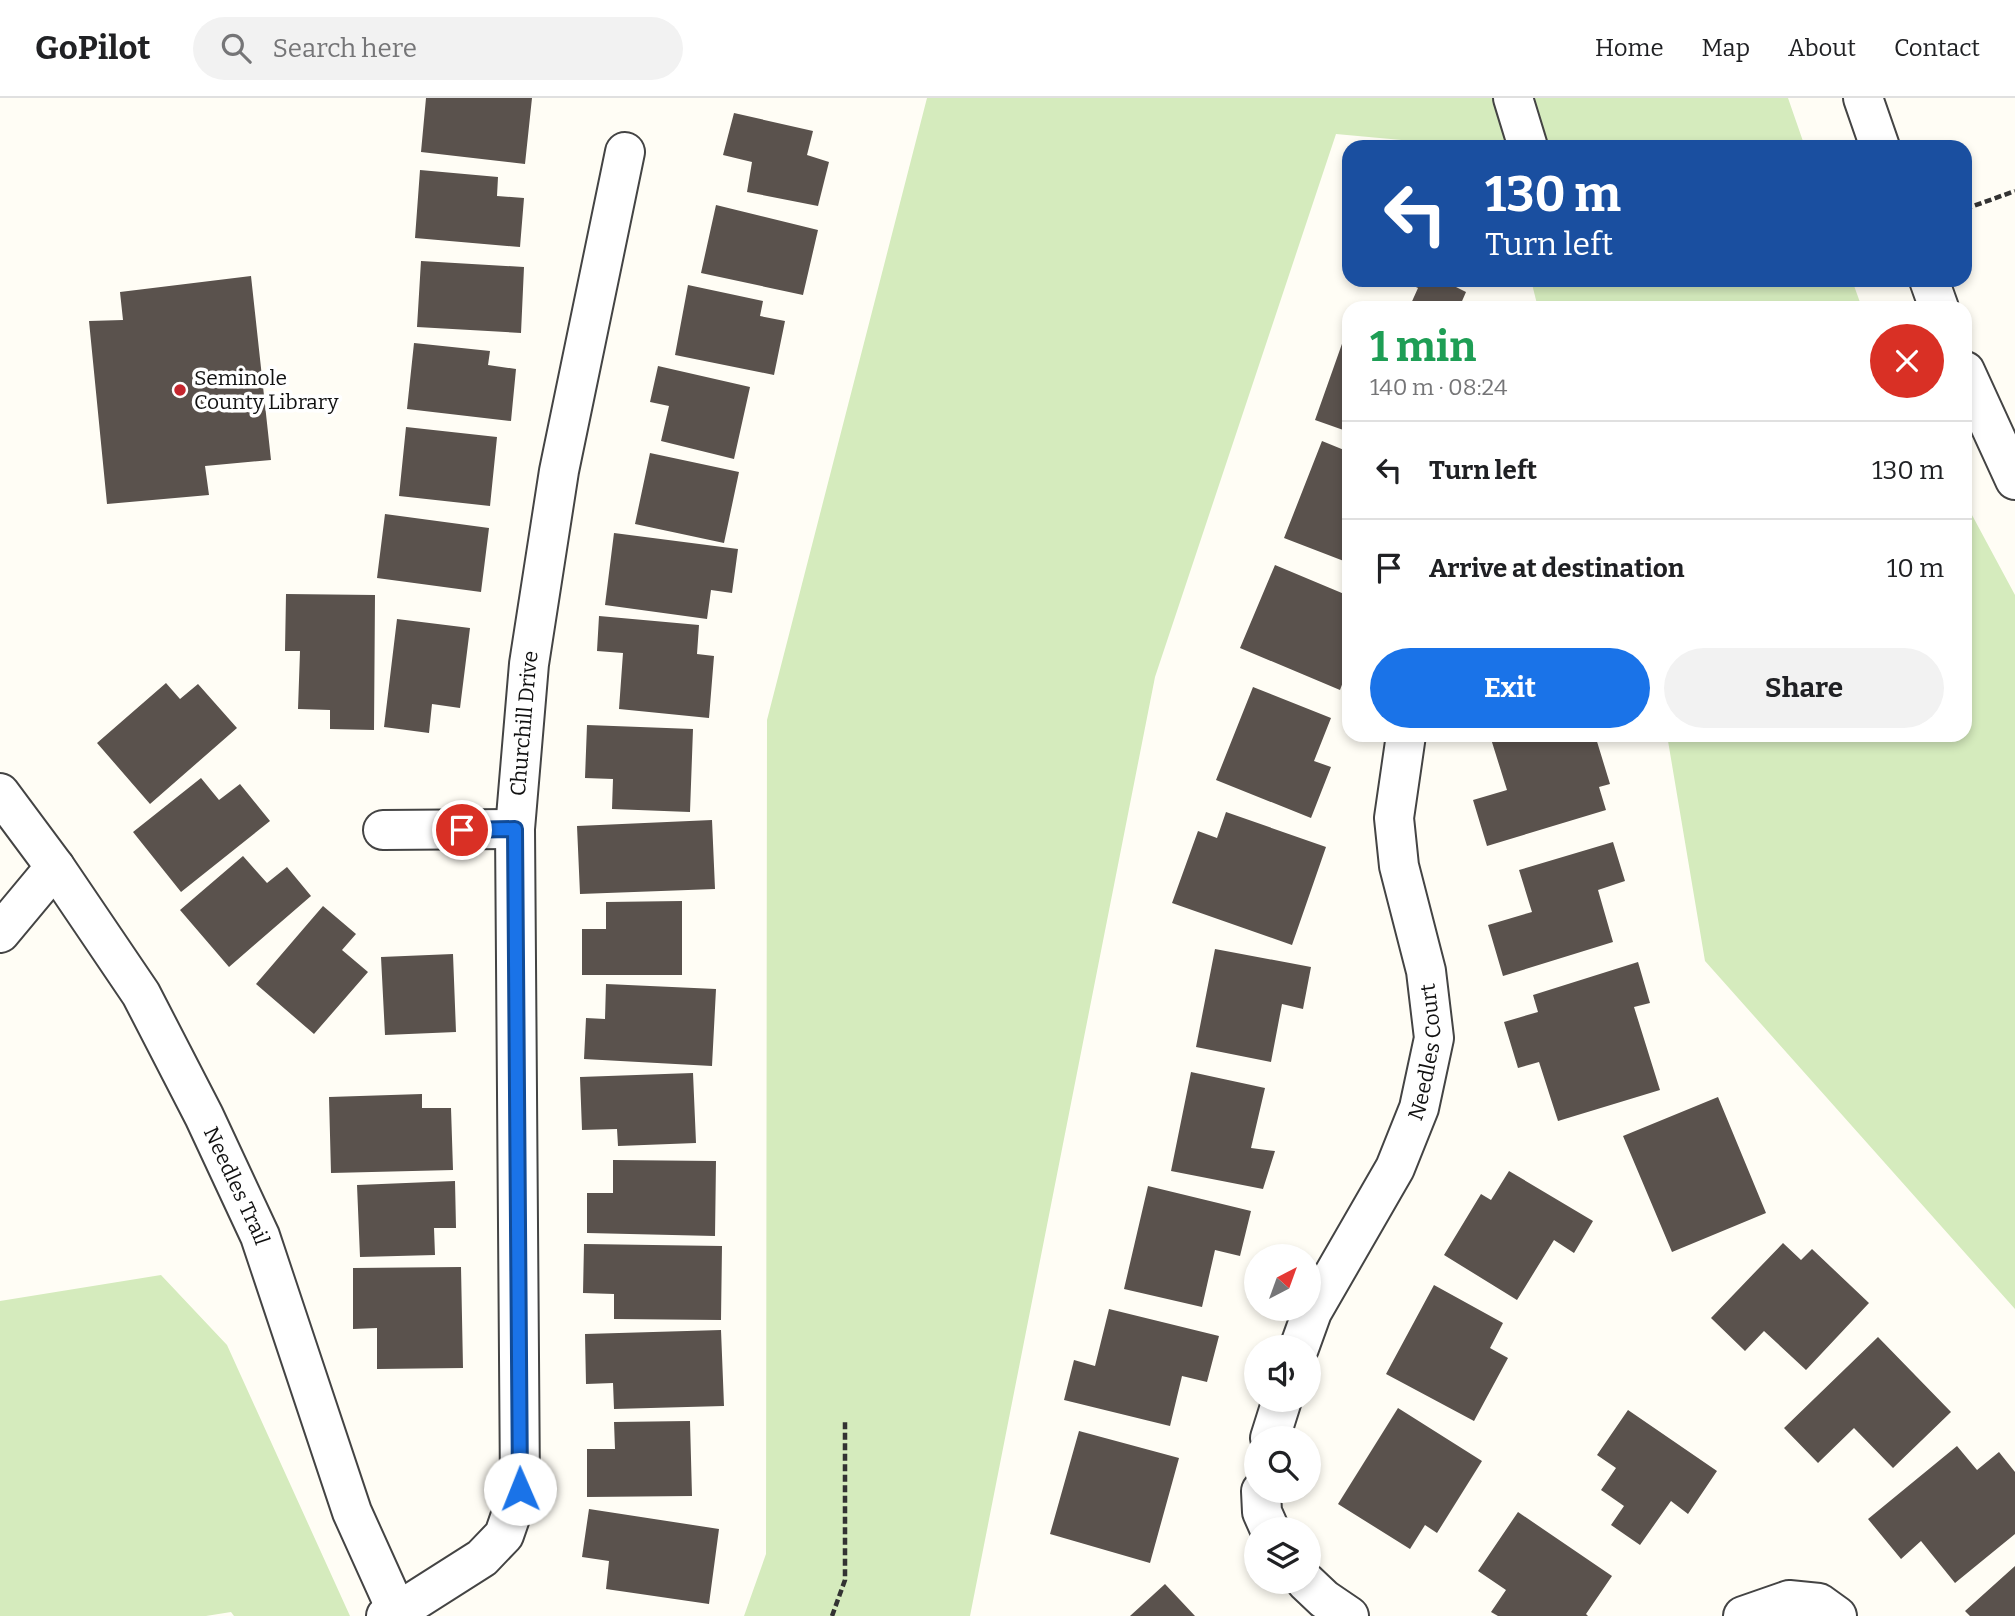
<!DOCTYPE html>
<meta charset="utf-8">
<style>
body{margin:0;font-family:Bitter,serif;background:#f2f2f2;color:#202124;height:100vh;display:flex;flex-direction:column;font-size:26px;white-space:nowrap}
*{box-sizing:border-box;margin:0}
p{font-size:23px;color:#757577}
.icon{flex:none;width:38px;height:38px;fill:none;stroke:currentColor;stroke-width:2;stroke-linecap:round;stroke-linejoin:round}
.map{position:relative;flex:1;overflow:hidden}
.details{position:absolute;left:1342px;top:203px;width:630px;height:441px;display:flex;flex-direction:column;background:#fff;border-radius:21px;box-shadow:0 4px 10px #0003}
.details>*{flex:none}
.top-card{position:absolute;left:1342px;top:42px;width:630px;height:147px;border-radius:21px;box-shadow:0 4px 10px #0003;background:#1a4fa0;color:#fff;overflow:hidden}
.needle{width:46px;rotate:41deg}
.fabs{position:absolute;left:1244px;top:1146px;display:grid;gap:14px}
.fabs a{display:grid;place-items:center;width:77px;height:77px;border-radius:50%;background:#fff;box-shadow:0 4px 10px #0003;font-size:35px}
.pin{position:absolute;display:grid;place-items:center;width:60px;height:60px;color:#fff;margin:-30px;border:4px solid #fff;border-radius:50%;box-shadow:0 2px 7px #0007}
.me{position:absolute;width:77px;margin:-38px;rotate:359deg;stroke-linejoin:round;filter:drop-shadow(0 0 5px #0008)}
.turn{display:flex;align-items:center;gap:24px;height:147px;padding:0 28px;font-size:32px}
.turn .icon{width:91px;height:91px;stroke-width:2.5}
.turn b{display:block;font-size:49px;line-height:60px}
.round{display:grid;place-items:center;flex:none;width:74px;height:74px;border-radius:37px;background:#f2f2f2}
.headline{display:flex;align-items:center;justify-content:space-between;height:119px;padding:0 28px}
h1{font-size:42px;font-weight:700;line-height:52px;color:#1e9e55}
.button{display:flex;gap:14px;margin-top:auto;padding:14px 28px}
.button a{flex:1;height:80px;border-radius:42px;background:#1a73e8;color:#fff;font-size:28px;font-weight:700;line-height:80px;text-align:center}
.button a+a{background:#f2f2f2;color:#202124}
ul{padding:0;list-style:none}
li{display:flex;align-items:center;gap:21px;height:98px;padding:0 28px;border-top:2px solid #e0e0e0}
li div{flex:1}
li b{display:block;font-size:26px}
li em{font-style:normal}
header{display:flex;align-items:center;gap:42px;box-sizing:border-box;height:98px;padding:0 35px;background:#fff;border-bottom:2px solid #e0e0e0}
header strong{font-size:33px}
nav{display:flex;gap:38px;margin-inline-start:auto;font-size:24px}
.search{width:490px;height:63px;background:#f2f2f2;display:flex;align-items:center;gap:18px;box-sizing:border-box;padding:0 24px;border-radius:38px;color:#757577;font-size:26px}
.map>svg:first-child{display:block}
.green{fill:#d5ebbd}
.building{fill:#5a524d}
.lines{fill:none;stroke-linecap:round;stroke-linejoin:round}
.minor-casing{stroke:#444;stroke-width:42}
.path{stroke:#333;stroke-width:4.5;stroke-dasharray:7 3.5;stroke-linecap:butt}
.minor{stroke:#fff;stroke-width:38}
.route-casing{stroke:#114b97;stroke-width:18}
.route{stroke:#1a73e8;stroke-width:12}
.poi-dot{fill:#c4262e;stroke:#fff;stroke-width:2.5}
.labels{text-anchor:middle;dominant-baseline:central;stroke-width:7;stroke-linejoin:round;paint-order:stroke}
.poi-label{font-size:21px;fill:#111;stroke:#fff;text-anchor:start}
.street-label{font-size:21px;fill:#111;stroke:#fff}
</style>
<header>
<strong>GoPilot</strong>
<div class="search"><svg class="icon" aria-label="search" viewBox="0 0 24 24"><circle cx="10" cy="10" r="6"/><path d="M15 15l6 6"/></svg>Search here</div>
<nav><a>Home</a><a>Map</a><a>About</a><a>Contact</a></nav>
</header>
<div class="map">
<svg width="2015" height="1518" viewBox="0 0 2015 1518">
<rect width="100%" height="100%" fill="#fffdf5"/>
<path class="green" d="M927,0h861l17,49h-327l-142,-13 -181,543 -185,939h-226l22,-62 1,-834z
M1531,182h321l10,28h-324z
M1965,404l50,93v714l-310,-348 -38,-226h298z
M161,1177l66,70 123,271h-116l-3,-4 -25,4h-206v-315z"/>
<path class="building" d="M426,0h106l-7,66 -104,-12z
M734,15l79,18 -6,24 22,7 -11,44 -71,-14 5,-30 -29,-7z
M420,72l78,7 -1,19 27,2 -4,49 -105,-9z
M716,107l102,25 -15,65 -102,-22z
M421,163l103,6 -3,66 -104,-6z
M251,178l20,184 -66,6 4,29 -102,9 -18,-183 34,-1 -3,-28z
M1401,182h41l24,12 -7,16h-50l9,-20z
M688,187l75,16 -3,15 25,5 -11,54 -99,-20z
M1349,226v108l-34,-12z
M414,245l76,8 -2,14 28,4 -5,52 -104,-12z
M658,268l92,21 -16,72 -73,-18 8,-35 -19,-4z
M406,329l91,10 -7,69 -91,-10z
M1322,343l27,11v111l-65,-25z
M650,355l89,19 -15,71 -89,-19z
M385,416l104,14 -8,64 -104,-14z
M614,435l124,16 -6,44 -21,-3 -4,29 -102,-14z
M1275,467l74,31v70l-9,24 -100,-42z
M286,496l89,1 -1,135 -44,-1v-19l-32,-1 2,-58h-15z
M599,518l100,9 -2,29 17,2 -5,62 -90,-9 4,-56 -26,-2z
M397,521l73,9 -10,80 -28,-4 -3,29 -45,-6z
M166,585l14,16 18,-15 39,44 -87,76 -53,-61z
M1253,589l78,31 -17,43 17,6 -20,51 -95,-38z
M587,627l106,4 -3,83 -78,-3 1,-30 -28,-1z
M1504,637h91l15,49 -11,3 7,23 -119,36 -14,-46 34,-10 -16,-51z
M201,680l18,22 21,-16 30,37 -89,71 -48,-60z
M1226,714l100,35 -34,98 -120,-42 26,-72 19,7z
M712,722l3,69 -135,5 -3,-68z
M1613,744l12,39 -27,9 15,52 -110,34 -15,-51 44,-13 -13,-42z
M243,758l24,27 20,-16 24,29 -82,71 -49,-57z
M682,803v74h-100v-46h24v-27z
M323,808l33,28 -14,16 26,22 -54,62 -58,-50z
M1215,851l96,18 -8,42 -21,-5 -11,58 -75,-15z
M453,856l3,78 -71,3 -4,-78z
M1638,864l12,41 -16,4 26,83 -102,31 -19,-59 -21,6 -14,-46 34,-10 -5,-17z
M606,886l110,5 -4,77 -128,-7 2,-41 19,1z
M1191,974l74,16 -14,60 24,3 -12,38 -92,-18z
M693,975l3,70 -78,3 -1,-17 -35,1 -2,-53z
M422,996v14h29l2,62 -122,3 -2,-76z
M1718,999l48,116 -94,39 -49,-116z
M613,1062l103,1 -1,75 -128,-3v-40h26z
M1509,1073l84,50 -19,32 -20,-13 -37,60 -73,-45 37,-61 10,6z
M455,1083l1,47h-22l1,27 -75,2 -3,-72z
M1148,1088l103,25 -11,45 -25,-6 -13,57 -78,-18z
M1783,1145l18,17 11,-11 57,54 -63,67 -42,-39 -19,20 -34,-33z
M584,1146l138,2 -1,74 -107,-1v-25l-31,-1z
M461,1169l2,101 -86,1v-41l-24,1v-61z
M1434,1187l69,38 -13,25 18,10 -34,63 -88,-47z
M1109,1211l110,27 -12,46 -25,-6 -12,50 -106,-26 10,-40 21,6z
M721,1232l3,76 -110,3 -1,-26 -27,1 -1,-50z
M1878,1239l73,75 -58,56 -39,-40 -36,35 -34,-35z
M1398,1310l84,53 -45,72 -12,-8 -15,24 -72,-45z
M1628,1312l89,61 -29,43 -17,-13 -31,44 -29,-20 13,-19 -23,-16 15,-22 -19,-13z
M690,1323l2,75 -105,1v-48h28l-1,-27z
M1079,1333l100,27 -29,105 -100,-29z
M1957,1348l20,24 22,-18 16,20v62l-60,49 -34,-42 -20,18 -33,-40z
M589,1411l130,20 -10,75 -103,-15 3,-28 -27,-4z
M1518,1414l94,64 -26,38 2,2h-90l-7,-4 15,-22 -28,-19z
M2015,1468v50h-45l-5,-5z
M1165,1486l30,32h-65z"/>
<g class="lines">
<g class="minor-casing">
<g id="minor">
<path d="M1513,0l15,49"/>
<path d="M1863,0l17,49"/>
<path d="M1929,182l10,28"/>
<path d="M1965,273l50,109"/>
<path id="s1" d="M0,695l55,74 86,127 63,122 56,120 92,276 47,104"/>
<path d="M383,732l132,-1"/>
<path d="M0,835l55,-66"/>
<path id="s2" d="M1299,1250l13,-36 83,-144 24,-60 15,-70 -8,-67 -27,-105 -5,-48 12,-83"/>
<path d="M1270,1340l12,-38"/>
<path d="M1261,1393l1,21 8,18"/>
<path d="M1306,1484l18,17 25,17"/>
<path id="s3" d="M386,1518l11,-4 85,-54 22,-23 16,-46 -5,-660 14,-165 30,-193 66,-319"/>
<path d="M1743,1518l46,-16 30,3 18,13"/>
</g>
</g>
<path class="path" d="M1965,111l50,-18
M832,1518l13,-36v-161"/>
<use href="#minor" class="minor"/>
</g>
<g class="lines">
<g class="route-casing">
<path id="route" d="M462,732l53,-1 5,660"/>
</g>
<use href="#route" class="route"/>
</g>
<circle class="poi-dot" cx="180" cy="292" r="7"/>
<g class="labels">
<g class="poi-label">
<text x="194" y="280">Seminole<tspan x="194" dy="24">County Library</tspan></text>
</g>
<g class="street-label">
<text stroke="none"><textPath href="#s3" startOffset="959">Churchill Drive</textPath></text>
<text stroke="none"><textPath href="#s2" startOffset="326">Needles Court</textPath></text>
<text stroke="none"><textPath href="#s1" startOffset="460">Needles Trail</textPath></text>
</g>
</g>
</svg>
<div class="fabs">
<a><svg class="needle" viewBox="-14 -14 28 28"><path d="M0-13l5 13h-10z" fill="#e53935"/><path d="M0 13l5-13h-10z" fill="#757577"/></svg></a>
<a><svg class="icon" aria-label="sound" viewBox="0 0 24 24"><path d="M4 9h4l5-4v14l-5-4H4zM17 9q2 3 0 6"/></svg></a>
<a><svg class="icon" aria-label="search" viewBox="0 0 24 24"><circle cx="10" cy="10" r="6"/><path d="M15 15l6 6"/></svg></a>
<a><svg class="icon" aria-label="layers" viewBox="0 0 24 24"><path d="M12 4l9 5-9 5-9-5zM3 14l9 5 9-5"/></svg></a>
</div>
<div class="pin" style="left:462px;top:732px;background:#d93025"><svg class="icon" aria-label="arrive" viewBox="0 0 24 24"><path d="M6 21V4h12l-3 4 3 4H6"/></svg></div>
<svg class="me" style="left:520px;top:1391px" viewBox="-20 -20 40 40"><circle r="19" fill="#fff"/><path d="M0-13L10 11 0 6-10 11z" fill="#1a73e8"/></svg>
<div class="top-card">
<div class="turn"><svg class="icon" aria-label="left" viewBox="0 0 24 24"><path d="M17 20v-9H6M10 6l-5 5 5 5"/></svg><div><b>130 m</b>Turn left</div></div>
</div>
<section class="details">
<div class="headline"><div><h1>1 min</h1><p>140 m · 08:24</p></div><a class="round" style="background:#d93025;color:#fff"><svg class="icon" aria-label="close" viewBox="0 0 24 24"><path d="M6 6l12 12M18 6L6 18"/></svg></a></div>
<ul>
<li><svg class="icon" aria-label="left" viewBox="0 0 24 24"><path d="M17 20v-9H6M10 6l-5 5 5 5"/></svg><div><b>Turn left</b></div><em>130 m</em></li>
<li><svg class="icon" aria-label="arrive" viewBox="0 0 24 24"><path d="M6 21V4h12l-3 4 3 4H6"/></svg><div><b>Arrive at destination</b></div><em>10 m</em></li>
</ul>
<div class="button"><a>Exit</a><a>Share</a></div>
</section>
</div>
